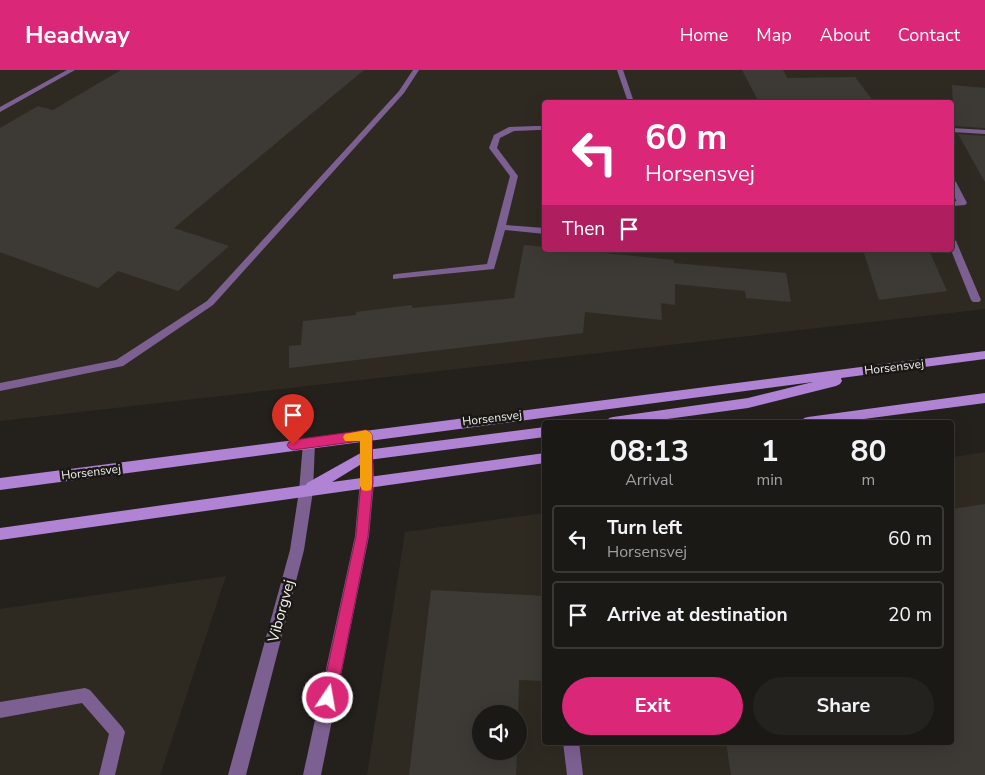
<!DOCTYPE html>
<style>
body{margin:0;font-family:"Nunito Sans",sans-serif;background:#24221f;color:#f1f3f6;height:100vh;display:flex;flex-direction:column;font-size:19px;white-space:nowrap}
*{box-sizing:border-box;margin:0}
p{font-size:16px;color:#a0a0a1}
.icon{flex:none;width:28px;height:28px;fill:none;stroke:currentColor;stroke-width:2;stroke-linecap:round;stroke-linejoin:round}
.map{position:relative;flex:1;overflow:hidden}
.details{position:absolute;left:542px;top:350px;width:412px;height:325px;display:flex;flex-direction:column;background:#1b1916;border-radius:5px;box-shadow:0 5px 20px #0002,0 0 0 1px #393835}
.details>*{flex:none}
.guide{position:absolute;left:542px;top:30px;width:412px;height:152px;border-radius:5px;box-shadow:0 5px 20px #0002,0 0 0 1px #393835;background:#db2777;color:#fff;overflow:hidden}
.tools{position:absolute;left:472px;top:635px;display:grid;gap:10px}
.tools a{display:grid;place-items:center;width:55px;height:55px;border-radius:50%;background:#1b1916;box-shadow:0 5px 20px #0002,0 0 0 1px #393835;font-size:25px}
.pin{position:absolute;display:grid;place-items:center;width:42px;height:42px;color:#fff;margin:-51px -21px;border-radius:50% 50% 50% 0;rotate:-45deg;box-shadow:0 0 5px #0007}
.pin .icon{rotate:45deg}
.me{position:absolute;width:55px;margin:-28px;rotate:12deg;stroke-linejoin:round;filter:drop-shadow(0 0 4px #0008)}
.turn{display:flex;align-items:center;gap:18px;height:105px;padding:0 20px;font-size:22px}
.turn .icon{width:65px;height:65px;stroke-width:2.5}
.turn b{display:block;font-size:35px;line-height:42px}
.then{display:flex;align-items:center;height:48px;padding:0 20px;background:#0003;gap:10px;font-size:19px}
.eta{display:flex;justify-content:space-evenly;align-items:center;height:85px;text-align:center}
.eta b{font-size:30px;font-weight:700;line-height:35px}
.action{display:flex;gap:10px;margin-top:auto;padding:10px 20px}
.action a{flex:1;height:58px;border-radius:30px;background:#db2777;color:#fff;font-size:20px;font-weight:700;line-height:58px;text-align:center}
.action a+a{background:#24221f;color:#f1f3f6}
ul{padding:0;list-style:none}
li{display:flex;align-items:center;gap:15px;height:68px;margin:0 10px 8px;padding:0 10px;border:2px solid #393835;border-radius:5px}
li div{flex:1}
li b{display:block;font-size:19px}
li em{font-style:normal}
header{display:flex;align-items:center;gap:30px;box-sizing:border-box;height:70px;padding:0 25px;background:#db2777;color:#fff}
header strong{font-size:24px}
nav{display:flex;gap:28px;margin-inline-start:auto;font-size:18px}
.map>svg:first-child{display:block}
.built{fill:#2f2a21;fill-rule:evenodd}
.building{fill:#3d3a36}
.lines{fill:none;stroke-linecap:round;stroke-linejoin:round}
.service{fill:#7d6092;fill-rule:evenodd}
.minor{fill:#7d6092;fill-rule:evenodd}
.tertiary{fill:#7d6092;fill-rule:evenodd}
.secondary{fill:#b183d4;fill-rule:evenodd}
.route{fill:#db2777;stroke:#8e194d}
.slow{fill:#f59e0b}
.labels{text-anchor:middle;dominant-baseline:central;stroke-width:5;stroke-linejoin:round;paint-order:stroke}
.street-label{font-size:12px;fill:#f1efed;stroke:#1a1814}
.near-street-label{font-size:15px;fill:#f1efed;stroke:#1a1814}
</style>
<header>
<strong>Headway</strong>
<nav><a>Home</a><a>Map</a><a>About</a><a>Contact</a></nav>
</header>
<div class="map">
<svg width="985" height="705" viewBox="0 0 985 705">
<rect width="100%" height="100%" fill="#24211d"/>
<path class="built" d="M0,0h985v239l-985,112zM545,32h407v148h-407z
M985,382v323h-618l38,-243 140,-19v229h407l1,-285zM481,644h38v37h-38z
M226,506l-66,199h-160v-166z"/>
<path class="building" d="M121,0h243l-190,158 55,18 -51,45 -60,-20 -20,17 -98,-36v-124l38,-22 15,4z
M742,0h41l4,8 68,-1 19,25h-115z
M952,15l33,3v40l-31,-2z
M958,64l27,2v46z
M524,175l21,2v3h30l99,10v3l112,10 5,29 -45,-4 -1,-7 -70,-7v21l-14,-2 1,17 -77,-8 -2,21 -294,35v-22l12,-1 2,-24 53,-6v-3l56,-7v3l102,-10z
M863,180h66l18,41 -68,9z
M985,434v271h-254l-5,-33h226v-233z
M431,520l114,6v85l-26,-1 -1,34h-37v37h36l-1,24h-107z"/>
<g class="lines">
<path class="service" d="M67,0h8l-75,42v-5z
M413,0h6l-15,23 -191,212 -90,61 -123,25v-8l116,-23 91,-59 192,-210z
M617,0h6l11,32h-6z
M536,56h3v4l-25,1 -14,7 -3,10 21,28 -12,49 39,3v6l-40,-4 -11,39 -101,10v-4l3,-1 91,-10 23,-88 -21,-28 5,-13 15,-8z
M952,131h10l4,2 -1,2 -13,1z
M952,168l4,3 25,59 -2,2h-6l-2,-2 -20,-50z
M85,618l5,2 32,37 3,5 -10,43h-16l10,-41 -27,-31 -82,15v-16z
M563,672h16l4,33h-16z"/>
<path class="minor" d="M533,56h12v4h-12z
M952,58l33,2v4l-33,-2z
M952,109l4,3 11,21 -2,2h-6c-6,-9 -7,-15 -7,-26z"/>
<path class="tertiary" d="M366,360l4,1 2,4 2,47 -5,54 -48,239h-18l52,-239 5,-54v-47l2,-4z
M309,368l5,1 1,4 -2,48 -9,59 -58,225h-18l62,-225 9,-59 4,-48 1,-4z"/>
<path class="secondary" d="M985,281v8l-144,19 1,3 -2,3 -4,2 -88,22 -103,14h-38l2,-4 4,-1 135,-19 65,-16 -813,108v-12z
M985,323v10l-144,19h-39l2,-4 4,-1z
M545,357v10l-177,23 -36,22 213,-29v10l-545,77v-12l306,-43 1,-2 59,-33z"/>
</g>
<path class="route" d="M366,360l4,2 2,3 1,47 -5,54 -32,162 -2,5 -6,3 -5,-3 -2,-5 35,-162 5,-54 -1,-41 -67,9 -4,-2 -2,-3 2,-3 4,-2z"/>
<path class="slow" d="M366,360l4,2 2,3v51l-1,4 -5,1 -4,-1 -2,-4v-45h-15l-2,-4 2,-3z"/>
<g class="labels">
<g class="street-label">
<text transform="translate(894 297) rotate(-7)">Horsensvej</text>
<text transform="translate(492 348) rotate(-7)">Horsensvej</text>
<text transform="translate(91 402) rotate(-7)">Horsensvej</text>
</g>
<g class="near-street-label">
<text transform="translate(281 541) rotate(-75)">Viborgvej</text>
</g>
</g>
</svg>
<div class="tools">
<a><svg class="icon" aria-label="sound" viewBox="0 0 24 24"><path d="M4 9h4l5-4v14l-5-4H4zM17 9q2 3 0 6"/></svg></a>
</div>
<div class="pin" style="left:293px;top:375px;background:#d93025"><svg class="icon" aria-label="arrive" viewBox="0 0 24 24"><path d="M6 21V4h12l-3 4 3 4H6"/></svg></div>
<svg class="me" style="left:328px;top:628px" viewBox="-20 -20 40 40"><circle r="17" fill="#db2777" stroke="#fff" stroke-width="3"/><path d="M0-11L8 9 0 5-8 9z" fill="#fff"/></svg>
<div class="guide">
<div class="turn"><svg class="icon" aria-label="left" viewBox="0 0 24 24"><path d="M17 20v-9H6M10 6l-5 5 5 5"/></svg><div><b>60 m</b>Horsensvej</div></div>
<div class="then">Then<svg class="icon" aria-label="arrive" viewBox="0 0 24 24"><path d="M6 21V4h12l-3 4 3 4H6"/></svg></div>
</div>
<section class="details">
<div class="eta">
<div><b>08:13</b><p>Arrival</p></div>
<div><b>1</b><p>min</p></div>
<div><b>80</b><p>m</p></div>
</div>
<ul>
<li><svg class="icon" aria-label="left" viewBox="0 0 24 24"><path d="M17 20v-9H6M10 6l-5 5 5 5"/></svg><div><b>Turn left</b><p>Horsensvej</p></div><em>60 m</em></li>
<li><svg class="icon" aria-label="arrive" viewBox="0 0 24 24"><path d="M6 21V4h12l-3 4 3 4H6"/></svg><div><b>Arrive at destination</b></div><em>20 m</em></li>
</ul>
<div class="action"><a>Exit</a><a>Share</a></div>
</section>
</div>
